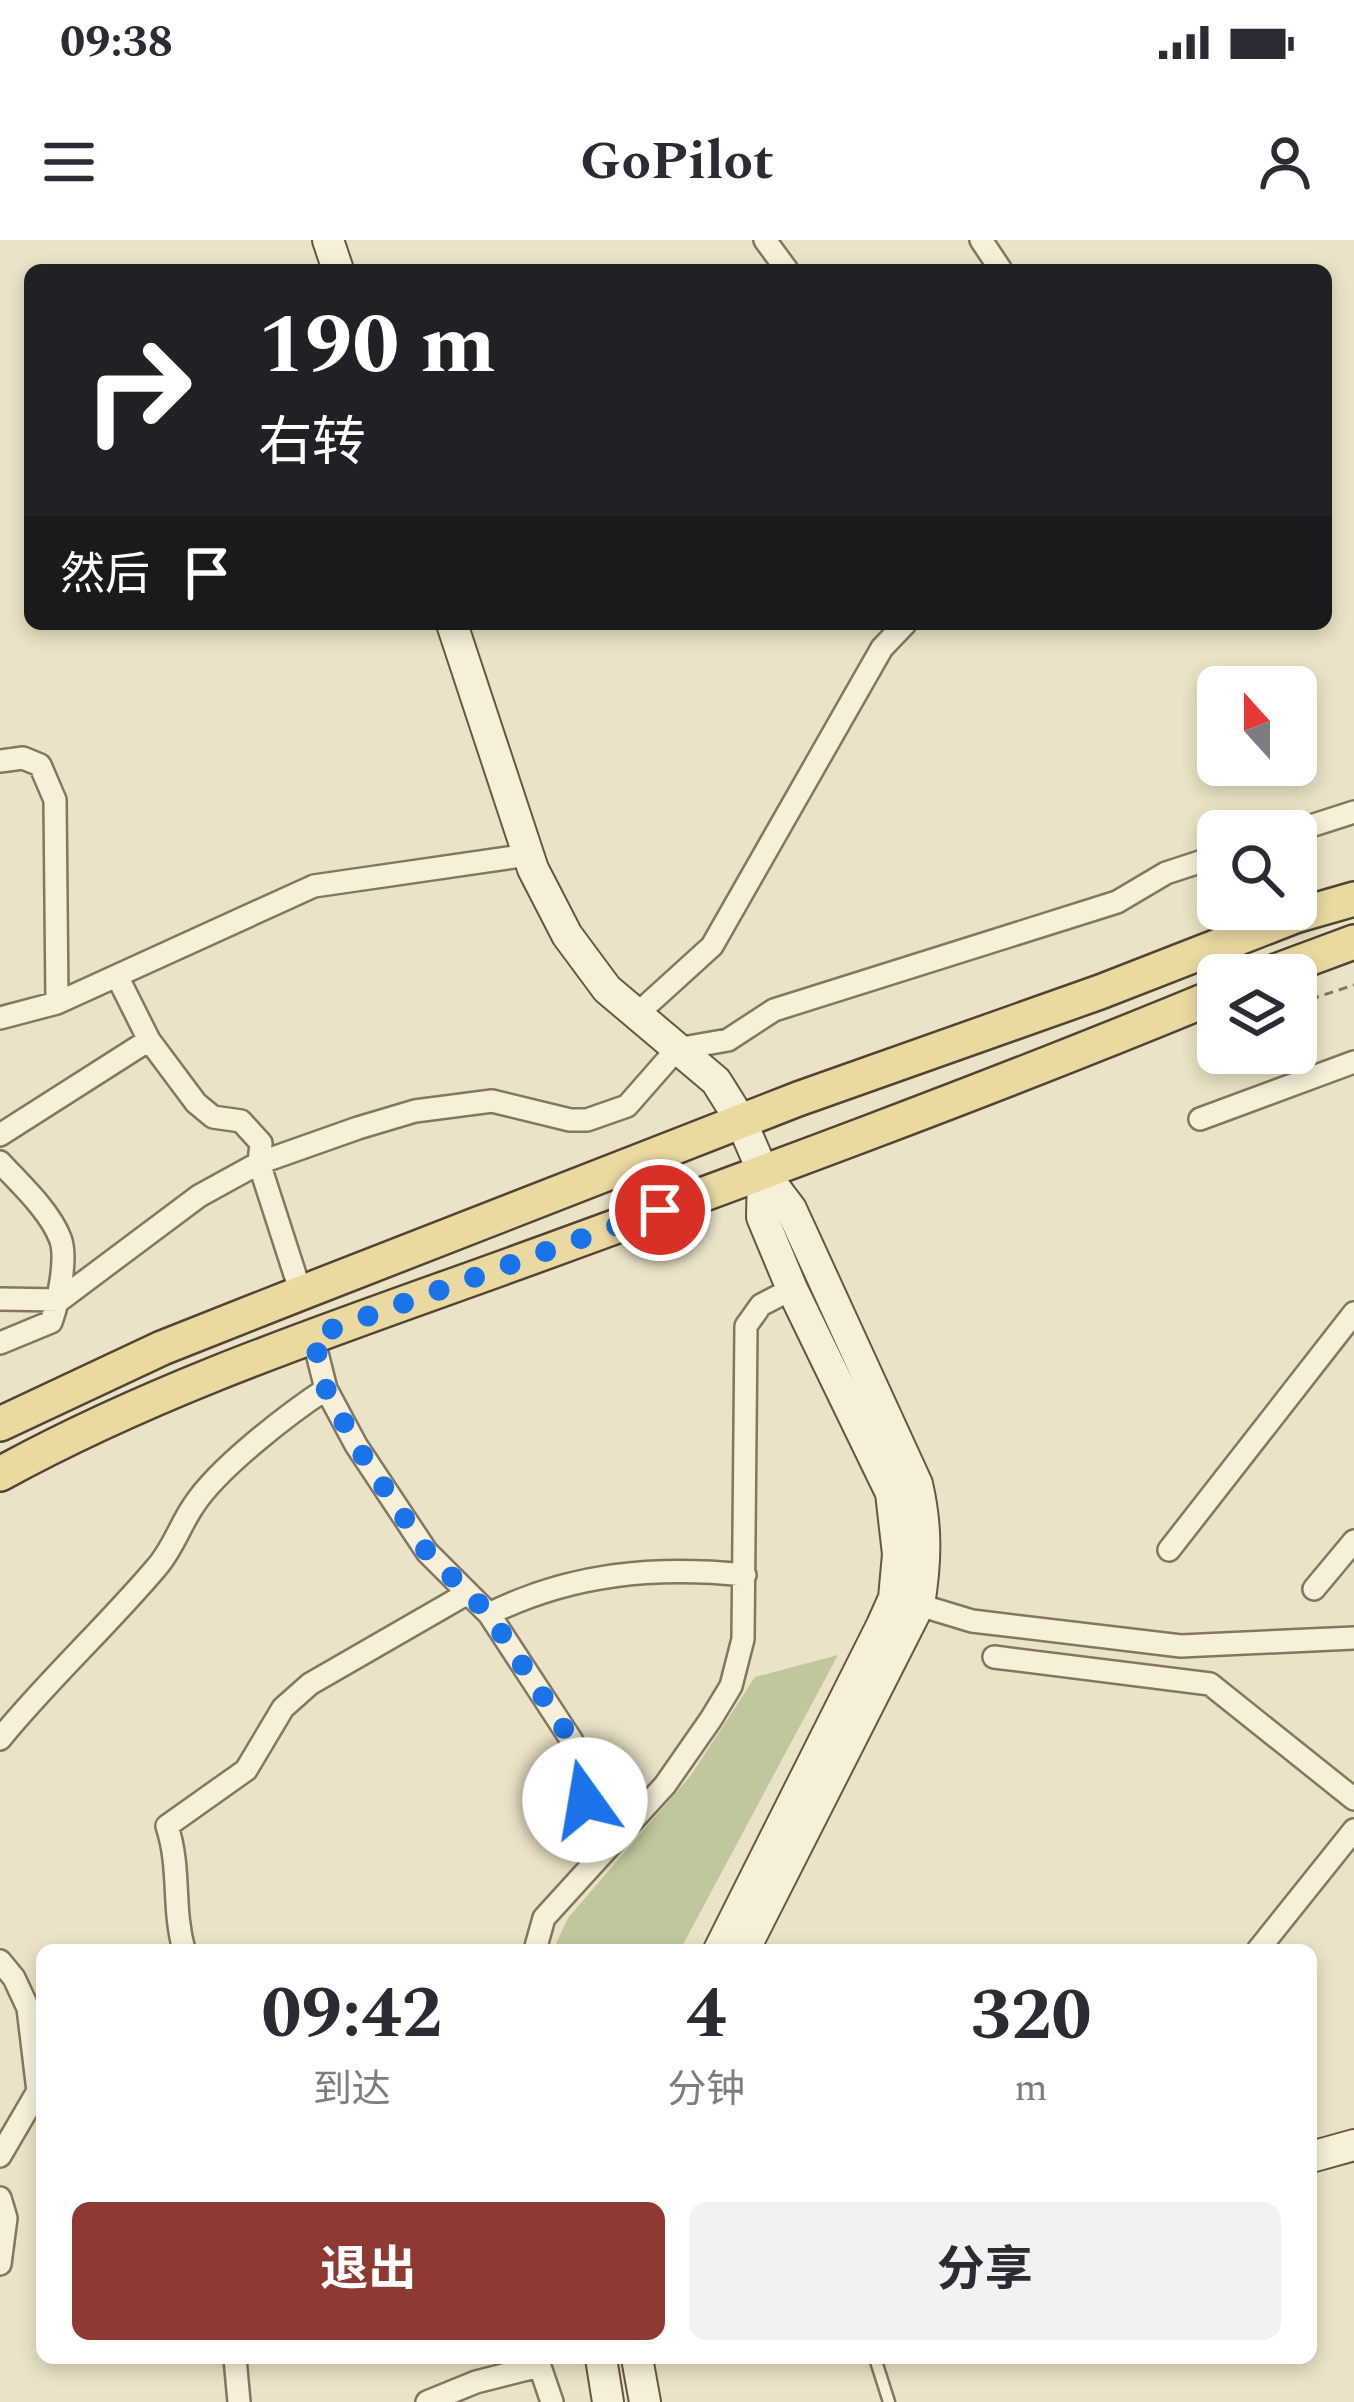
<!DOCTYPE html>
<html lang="zh">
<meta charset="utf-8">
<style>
body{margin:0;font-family:Spectral,"Noto Sans SC",serif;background:#f2f2f3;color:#2b2b33;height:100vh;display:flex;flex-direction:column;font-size:45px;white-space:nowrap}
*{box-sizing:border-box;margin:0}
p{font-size:39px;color:#7c7c81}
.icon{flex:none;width:66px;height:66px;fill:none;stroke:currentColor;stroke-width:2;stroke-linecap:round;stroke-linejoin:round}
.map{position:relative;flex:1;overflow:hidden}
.side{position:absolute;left:36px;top:1704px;width:1281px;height:420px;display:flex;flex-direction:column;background:#fff;border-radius:18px;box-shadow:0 6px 18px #0003}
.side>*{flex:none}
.top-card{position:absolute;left:24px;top:24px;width:1308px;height:366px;border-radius:18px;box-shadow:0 6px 18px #0003;background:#202124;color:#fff;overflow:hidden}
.needle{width:78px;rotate:339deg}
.fabs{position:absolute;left:1197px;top:426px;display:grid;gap:24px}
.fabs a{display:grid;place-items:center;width:120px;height:120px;border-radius:18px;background:#fff;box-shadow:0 6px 18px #0003;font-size:60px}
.pin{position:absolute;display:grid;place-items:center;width:102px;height:102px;color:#fff;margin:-51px;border:6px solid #fff;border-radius:50%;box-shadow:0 3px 12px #0007}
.me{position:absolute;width:132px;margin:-66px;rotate:347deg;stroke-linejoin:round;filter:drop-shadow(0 0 9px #0008)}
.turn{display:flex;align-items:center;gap:42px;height:252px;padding:0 36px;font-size:54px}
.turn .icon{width:156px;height:156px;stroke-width:2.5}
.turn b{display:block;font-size:84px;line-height:102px}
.then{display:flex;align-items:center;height:114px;padding:0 36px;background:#0003;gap:24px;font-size:45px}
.eta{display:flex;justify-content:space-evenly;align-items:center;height:204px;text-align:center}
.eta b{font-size:72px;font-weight:700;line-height:84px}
.primary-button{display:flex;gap:24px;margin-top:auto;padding:24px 36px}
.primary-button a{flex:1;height:138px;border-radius:18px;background:#8e3a33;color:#fff;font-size:48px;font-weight:700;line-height:138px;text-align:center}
.primary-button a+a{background:#f2f2f3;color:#2b2b33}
.status{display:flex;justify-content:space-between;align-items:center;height:84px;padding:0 60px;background:#fff;direction:ltr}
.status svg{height:33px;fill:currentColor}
header{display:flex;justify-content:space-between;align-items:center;height:156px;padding:0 36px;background:#fff;font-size:54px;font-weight:700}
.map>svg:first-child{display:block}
.green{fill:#bfc89c}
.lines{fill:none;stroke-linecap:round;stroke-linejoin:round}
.service-casing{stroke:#85765e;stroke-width:15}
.minor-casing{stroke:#85765e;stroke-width:26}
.secondary-casing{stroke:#675741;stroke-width:34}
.primary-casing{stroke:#534432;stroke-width:38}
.path{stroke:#85765e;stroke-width:3;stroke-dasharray:9 6;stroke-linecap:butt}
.service{stroke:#f6f0da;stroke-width:10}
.minor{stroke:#f6f0da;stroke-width:21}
.secondary{stroke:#f6f0da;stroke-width:30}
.primary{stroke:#eadaa2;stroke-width:33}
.route{stroke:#1a73e8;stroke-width:21;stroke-dasharray:0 37.8}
</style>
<div class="status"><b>09:38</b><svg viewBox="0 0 49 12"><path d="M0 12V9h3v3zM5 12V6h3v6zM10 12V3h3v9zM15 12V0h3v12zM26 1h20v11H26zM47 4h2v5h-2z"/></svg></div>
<header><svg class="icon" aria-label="menu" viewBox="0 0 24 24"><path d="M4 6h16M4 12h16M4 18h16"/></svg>GoPilot<svg class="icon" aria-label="person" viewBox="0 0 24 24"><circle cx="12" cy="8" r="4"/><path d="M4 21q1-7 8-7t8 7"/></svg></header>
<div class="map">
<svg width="1354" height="2162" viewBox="0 0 1354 2162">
<rect width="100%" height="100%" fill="#ebe3c7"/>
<path class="green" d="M838,1415l-158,295h-127l15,-32 123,-143 64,-98z"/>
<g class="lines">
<g class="service-casing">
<path id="service" d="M875,2118l14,44"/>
</g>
<g class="minor-casing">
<path id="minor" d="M765,0l22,30
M981,0l20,30
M0,521l23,-3 17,7 15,35 2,203
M1295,591l59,-19
M117,736l32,64 47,63 17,14 28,4 20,22 -2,20 42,130
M636,775l76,-69 170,-298 23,-24
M0,778l57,-15 257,-117 214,-31
M1200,879l154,-57
M0,895l149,-95
M0,922c20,22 49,48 60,76 8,19 -2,65 -9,84l-51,21
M0,1059l60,1 139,-104 60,-33 99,-35 57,-17 77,-10 78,19h17l40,-14 50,-57 51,-9 46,-30 343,-108 49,-29 52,-17
M313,1097l13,52 30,56 71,107 62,62 83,127 13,59
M1169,1310l185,-237
M1314,1349l40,-48
M906,1361l66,20 209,25 173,-8
M489,1374c83,-41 166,-48 256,-39
M994,1417l216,27 144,115
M0,1499c49,-60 106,-112 156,-171 17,-19 24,-43 38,-63 24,-37 94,-91 132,-116
M184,1710c-12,-43 -3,-81 -17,-124l79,-56 37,-62 27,-24 158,-91
M535,1710l9,-32 121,-133 46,-66 20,-33 12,-47 3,-313 15,-21 31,-16
M1258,1710l96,-120
M0,1721l14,17 14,30 10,83 -38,65
M0,1958l6,20 -6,46
M235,2118l4,44
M537,2118l15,44
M427,2162l49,-20 63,-16"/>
</g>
<g class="secondary-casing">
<path id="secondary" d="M328,0l10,30
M452,384l81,245 34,66 40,54 109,92 25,40 22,51 28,37 126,275c10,43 9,78 2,121l-175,345
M719,1710l163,-325 12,-27 4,-44 -7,-61 -99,-204 -30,-72 1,-45
M1311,1917l43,-12
M601,2118l7,44
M637,2118l8,44"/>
</g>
<g class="primary-casing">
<path id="primary" d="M1265,735l89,-33
M0,1184l162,-76 139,-55 497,-194 302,-107 195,-76 59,-17
M0,1234c162,-89 339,-147 513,-210 236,-86 473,-173 705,-269"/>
</g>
<path class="path" d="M1296,764l58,-19"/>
<use href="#service" class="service"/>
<use href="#minor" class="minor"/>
<use href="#secondary" class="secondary"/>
<use href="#primary" class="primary"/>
</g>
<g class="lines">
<path class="route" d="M585,1560l-13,-59 -83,-127 -62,-62 -71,-107 -30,-56 -13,-53 347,-126"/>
</g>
</svg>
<div class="fabs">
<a><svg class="needle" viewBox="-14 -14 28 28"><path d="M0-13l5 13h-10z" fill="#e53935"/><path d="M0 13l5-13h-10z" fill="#7c7c81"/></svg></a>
<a><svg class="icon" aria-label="search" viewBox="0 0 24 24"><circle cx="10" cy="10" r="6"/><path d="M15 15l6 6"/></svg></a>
<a><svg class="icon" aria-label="layers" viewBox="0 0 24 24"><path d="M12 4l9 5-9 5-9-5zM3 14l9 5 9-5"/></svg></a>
</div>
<div class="pin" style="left:660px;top:970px;background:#d93025"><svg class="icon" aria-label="arrive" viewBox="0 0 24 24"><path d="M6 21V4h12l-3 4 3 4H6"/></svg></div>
<svg class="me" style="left:585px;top:1560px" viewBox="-20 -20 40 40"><circle r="19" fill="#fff"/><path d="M0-13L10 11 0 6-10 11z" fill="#1a73e8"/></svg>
<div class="top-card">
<div class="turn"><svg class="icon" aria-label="right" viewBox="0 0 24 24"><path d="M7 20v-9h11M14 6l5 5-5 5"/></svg><div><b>190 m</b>右转</div></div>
<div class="then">然后<svg class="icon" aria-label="arrive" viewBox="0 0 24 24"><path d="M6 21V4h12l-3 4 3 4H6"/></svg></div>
</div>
<section class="side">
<div class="eta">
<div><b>09:42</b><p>到达</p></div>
<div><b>4</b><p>分钟</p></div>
<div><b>320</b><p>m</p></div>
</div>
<div class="primary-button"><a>退出</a><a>分享</a></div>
</section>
</div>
